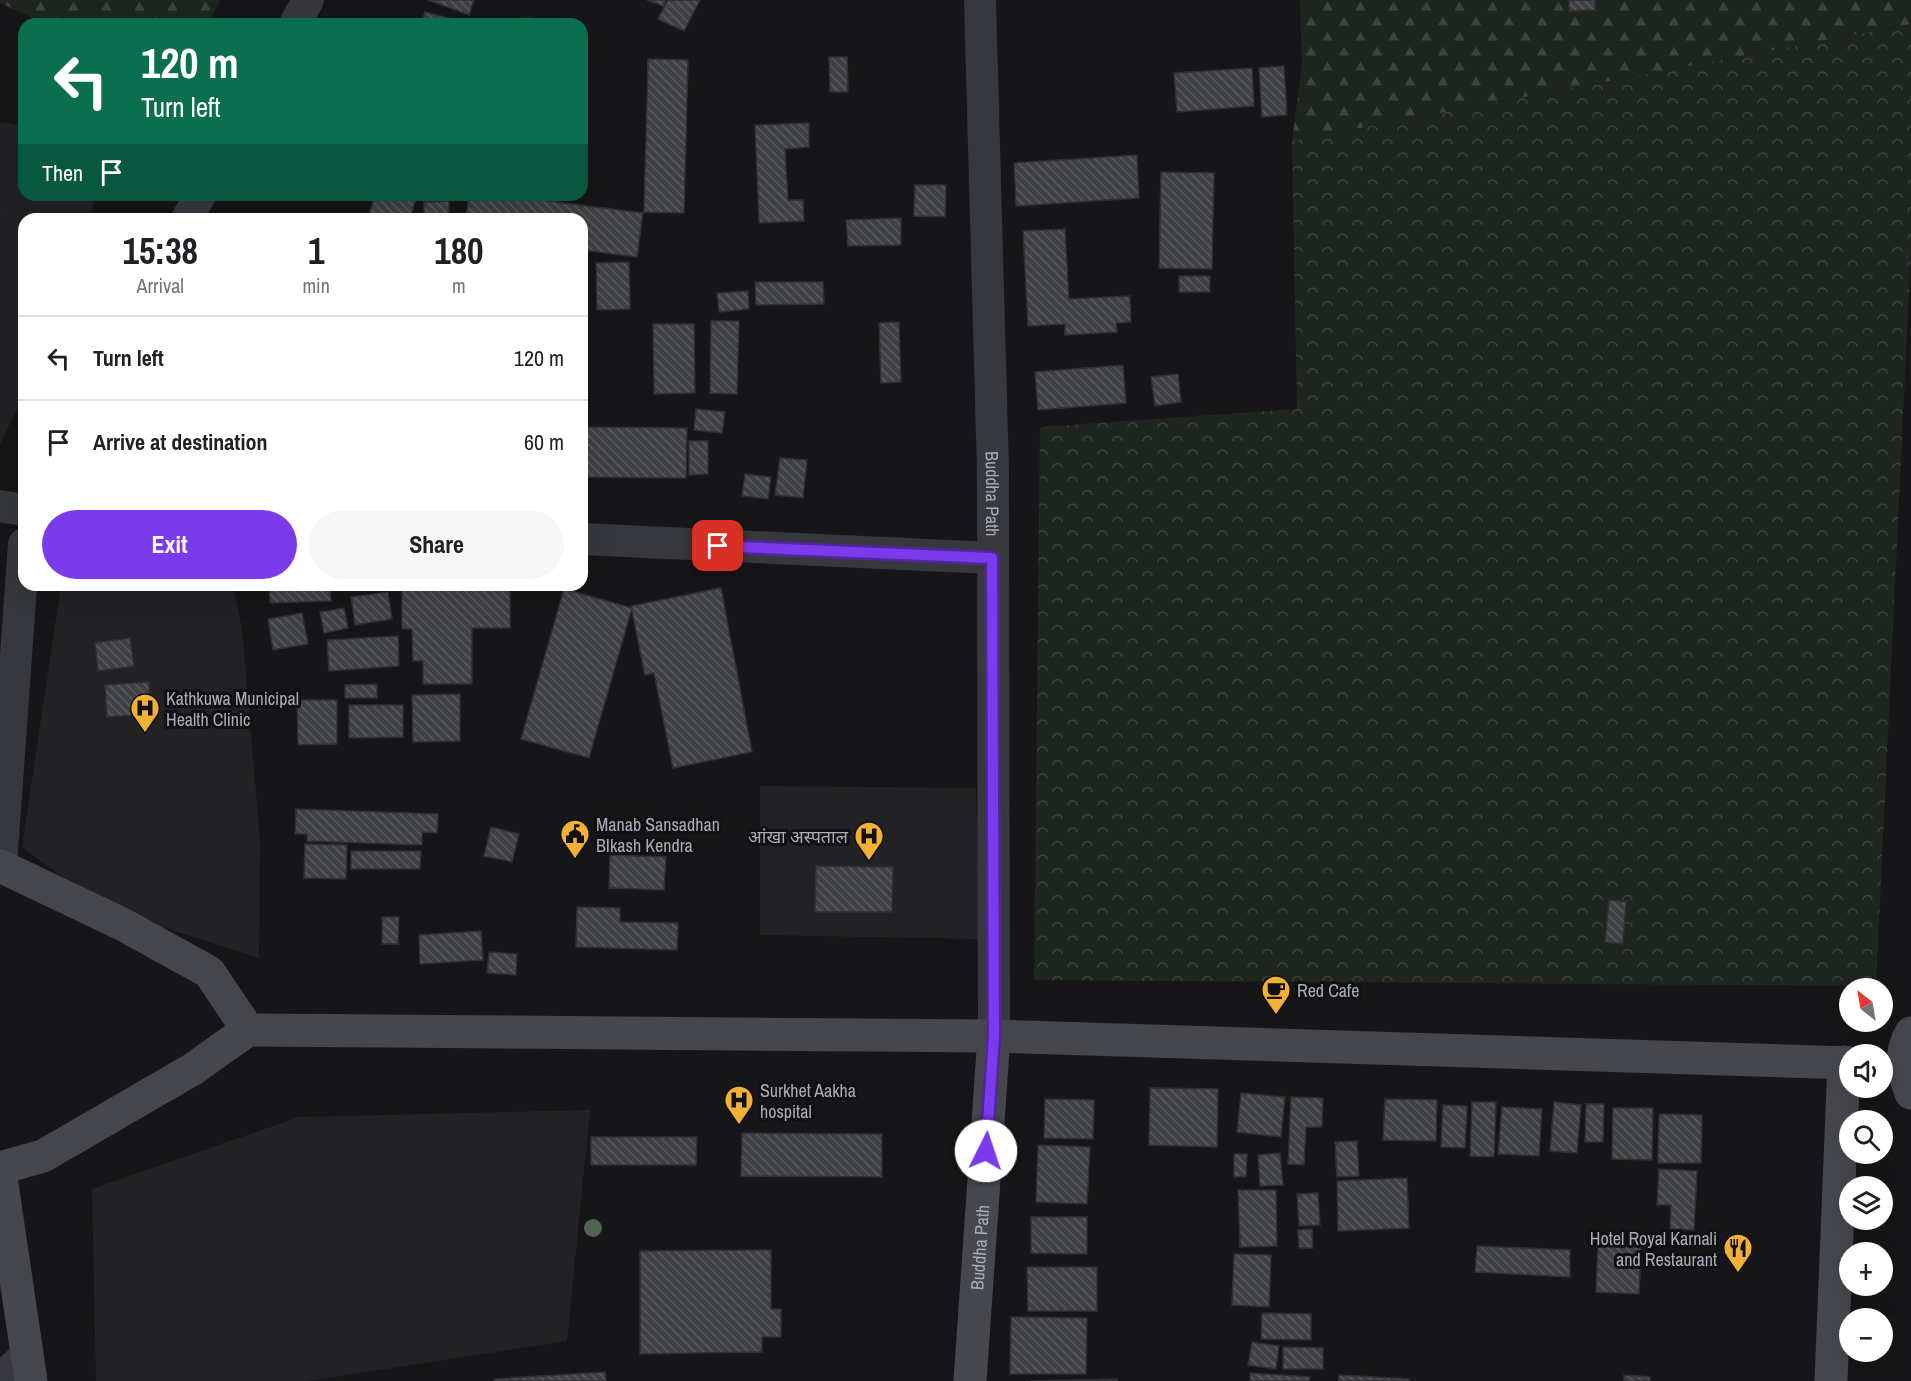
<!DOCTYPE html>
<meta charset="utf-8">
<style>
body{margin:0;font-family:"Archivo Narrow","Noto Sans Devanagari",sans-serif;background:#f6f6f6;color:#202124;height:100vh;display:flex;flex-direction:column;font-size:22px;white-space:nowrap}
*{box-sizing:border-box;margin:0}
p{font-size:20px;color:#757577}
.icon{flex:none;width:33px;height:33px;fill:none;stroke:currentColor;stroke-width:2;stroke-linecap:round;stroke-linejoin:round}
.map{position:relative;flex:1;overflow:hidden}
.details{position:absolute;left:18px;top:213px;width:570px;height:378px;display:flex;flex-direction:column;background:#fff;border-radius:18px;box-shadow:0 6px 24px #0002}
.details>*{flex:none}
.top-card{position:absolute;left:18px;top:18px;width:570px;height:183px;border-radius:18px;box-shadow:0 6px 24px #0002;background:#0b6e4f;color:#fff;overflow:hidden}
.needle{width:39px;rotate:329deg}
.buttons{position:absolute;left:1839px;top:978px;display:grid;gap:12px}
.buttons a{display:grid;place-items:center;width:54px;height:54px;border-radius:50%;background:#fff;box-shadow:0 6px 24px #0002;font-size:30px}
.pin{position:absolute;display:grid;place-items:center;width:51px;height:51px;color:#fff;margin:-26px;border-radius:12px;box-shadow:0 3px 9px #0006}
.me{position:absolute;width:66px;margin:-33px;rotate:4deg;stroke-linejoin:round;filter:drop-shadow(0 0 4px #0008)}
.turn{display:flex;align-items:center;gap:21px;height:126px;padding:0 24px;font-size:27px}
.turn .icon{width:78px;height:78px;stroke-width:2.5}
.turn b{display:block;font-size:42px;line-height:51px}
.then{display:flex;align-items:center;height:57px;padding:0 24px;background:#0003;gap:12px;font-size:22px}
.eta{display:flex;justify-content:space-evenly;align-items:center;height:102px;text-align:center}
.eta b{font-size:36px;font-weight:800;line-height:42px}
.button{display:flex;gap:12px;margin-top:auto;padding:12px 24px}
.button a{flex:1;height:69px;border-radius:36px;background:#7c3aed;color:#fff;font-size:24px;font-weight:800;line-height:69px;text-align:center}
.button a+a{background:#f6f6f6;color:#202124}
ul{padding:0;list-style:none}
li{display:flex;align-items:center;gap:18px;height:84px;padding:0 24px;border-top:2px solid #e0e0e0}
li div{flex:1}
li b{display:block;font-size:22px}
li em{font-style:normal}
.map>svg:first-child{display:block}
.built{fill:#222225}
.forest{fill:url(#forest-firs)}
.park{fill:url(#park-crowns)}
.building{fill:url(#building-back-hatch);stroke:#303034;stroke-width:1.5}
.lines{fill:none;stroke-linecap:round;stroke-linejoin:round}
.street{stroke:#37383d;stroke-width:32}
.secondary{stroke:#45474d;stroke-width:33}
.tree{fill:#506452}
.route-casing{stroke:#51269a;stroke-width:15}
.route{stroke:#7c3aed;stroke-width:10}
.labels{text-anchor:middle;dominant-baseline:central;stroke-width:6;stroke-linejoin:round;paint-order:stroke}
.street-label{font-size:18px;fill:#a8adb8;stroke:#111113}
.poi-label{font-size:18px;fill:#a8adb8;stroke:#111113;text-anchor:start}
</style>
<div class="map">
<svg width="1911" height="1381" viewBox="0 0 1911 1381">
<defs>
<pattern id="forest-firs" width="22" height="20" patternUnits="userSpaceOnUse" patternTransform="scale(1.5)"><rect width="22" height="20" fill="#1e261f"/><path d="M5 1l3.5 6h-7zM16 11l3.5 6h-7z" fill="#3c433d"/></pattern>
<pattern id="park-crowns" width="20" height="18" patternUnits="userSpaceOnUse" patternTransform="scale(1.5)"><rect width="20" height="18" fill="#1e261f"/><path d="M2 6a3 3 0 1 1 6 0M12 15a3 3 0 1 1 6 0" fill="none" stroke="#3c433d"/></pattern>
<pattern id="building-back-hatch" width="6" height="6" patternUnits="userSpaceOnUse" patternTransform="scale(1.5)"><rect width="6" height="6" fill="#404145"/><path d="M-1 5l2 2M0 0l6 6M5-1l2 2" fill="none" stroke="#595a5e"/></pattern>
</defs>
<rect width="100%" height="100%" fill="#161618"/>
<path class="built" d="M0,122l24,4v69h72l-6,24h-66v176l-24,49z
M61,585h172l9,44 18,210 -1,119 -134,-43 -65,-40 -38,-28z
M760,786l216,2 4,151 -220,-4z
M590,1110l-23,231 -259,40h-212l-4,-192 207,-72z"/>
<path class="forest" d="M0,0h220l-12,24h-162l-46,-21z
M1300,0h611v24l-619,117 10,-76z"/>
<path class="park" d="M1911,24v223l-35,739 -842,-6 6,-553 257,-18 -5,-268z"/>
<path class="building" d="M428,0h46l-5,15z
M647,0h19l-3,6z
M668,0h32l-16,31 -26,-12z
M1569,0h26v10l-26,1z
M425,12l39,10 -1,2h-42z
M530,18v6h-49v-4z
M829,57h18l1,35h-18z
M648,59l40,1 -4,153 -40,-1z
M1284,66l3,49 -25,2 -3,-49z
M1252,68l2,38 -77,6 -3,-39z
M809,123v24l-24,2 3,51h15l1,21 -45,2 -4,-98z
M1137,155l2,43 -123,8 -2,-43z
M1161,172l53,1 -2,96 -53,-1z
M915,185h31l-1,32 -31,-1z
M375,195h42l-7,24h-25l-16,-4z
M469,195h31l143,18 -6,44 -55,-7v-31h-116z
M449,201v18h-25v-17z
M901,218v27l-53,1 -2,-26z
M1065,229l4,70 61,-3 1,26 -15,1 1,9 -52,3v-11l-37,2 -5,-95z
M629,262l1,47 -33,1 -1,-47z
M1179,276h31v16h-31z
M755,282h68l1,22 -68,1z
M748,291l1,18 -30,3 -2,-19z
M711,321h28l-2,73 -27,-1z
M899,322l2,60 -20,1 -2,-60z
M653,324h41l1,69 -41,1z
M1123,365l3,38 -88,7 -3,-38z
M1178,374l3,28 -26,4 -4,-29z
M696,409l29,3 -3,21 -28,-3z
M582,427l105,1 -1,50 -104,-1z
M689,441h19v33l-19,1z
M780,458l27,2 -4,38 -28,-3z
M745,474l26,3 -3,22 -26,-3z
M184,585h29v5l-29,-3z
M269,585h61l1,16 -61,2z
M402,585h108v43h-38v56h-49v-23h-10l-1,-32h-10z
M721,588l31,164 -79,16 -19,-95 -9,2 -14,-69z
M564,589l68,19 -43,150 -68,-19z
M388,592l4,27 -37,6 -4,-28z
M344,608l4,20 -24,5 -4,-21z
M302,613l6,31 -35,6 -5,-31z
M398,636l1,30 -70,5 -2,-31z
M130,638l4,28 -36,5 -3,-28z
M149,682l1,32 -43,3 -2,-32z
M377,684v14h-32v-13z
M460,694v47l-47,1 -1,-47z
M297,700h40v44l-39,1z
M349,705h54v32l-54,1z
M296,809l142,5 -1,19 -15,-1v13l-115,-4v-7h-12z
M491,827l28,7 -7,28 -28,-6z
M305,844l42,1 -1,34 -42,-1z
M351,851h70l-1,18h-69z
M610,855l56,2 -2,33 -55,-2z
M816,866l77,1 -1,45h-77z
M1609,900l17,2 -3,42 -18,-2z
M577,907l43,1v14l58,1 -1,27 -101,-3z
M382,917h17l-1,27h-16z
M481,931l2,29 -63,4 -1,-29z
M489,952l28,2 -1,21 -29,-2z
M1150,1088l68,1 -1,58 -68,-2z
M1241,1093l44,4 -4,40 -44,-5z
M1291,1097l32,1 -1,29h-16l-2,38 -16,-1z
M1045,1099l49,1 -1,39 -49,-1z
M1385,1099l52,1 -1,41 -53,-1z
M1472,1102h24l-2,55 -24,-1z
M1554,1102l27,3 -4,48 -27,-2z
M1586,1104h18l-1,38h-18z
M1443,1105l24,1 -2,42 -24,-1z
M1502,1107l40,2 -3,47 -41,-2z
M1613,1108h40l-1,52 -40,-1z
M1659,1114l43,1 -1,48h-43z
M742,1133l140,1v43l-141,-1z
M591,1137h106l-1,28h-105z
M1357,1141l2,35 -22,1 -2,-35z
M1038,1145l52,2 -3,57 -51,-2z
M1280,1153l3,32 -23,1 -2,-31z
M1234,1154h13l-1,23h-12z
M1659,1169l38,2 -3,59 -24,-1 1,-24h-14z
M1407,1178l2,50 -71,3 -1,-50z
M1238,1190h38l1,56 -37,1z
M1318,1193l2,32 -21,1 -2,-32z
M1031,1217h56v37l-56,-1z
M1312,1229l1,19h-14l-1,-18z
M1598,1245l43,2 -2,47 -43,-2z
M1477,1246l93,4v27l-95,-5z
M771,1250v59h10v28h-19v15l-122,2v-103z
M1234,1254l37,1 -2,52 -37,-2z
M1027,1267h70v44h-69z
M1262,1313l49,1v26l-50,-1z
M1011,1317l76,1 -1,56h-76z
M1252,1342l27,4 -3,23 -28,-4z
M1283,1347l40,1v21h-40z
M605,1372l1,9h-112v-2z
M1250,1373l60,4 -1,4h-59z
M1339,1375l70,4v2h-70z
M1624,1375l26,2v4h-26z
M1117,1379v2h-86z"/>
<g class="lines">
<g class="street">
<path id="s1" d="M980,0l13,472 1,564"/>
<path d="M295,24l13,-24"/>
<path d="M187,219l13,-24"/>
<path d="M0,506l24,4"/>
<path d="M582,539l409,19"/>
<path d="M1,865l23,-321"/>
<path d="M0,1379l27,-24"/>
</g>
<g class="secondary">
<path d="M0,866l122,58 87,48 39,58"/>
<path d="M1911,1033c-12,20 -8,40 0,60"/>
<path d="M0,1168l43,-12 150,-87 55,-39 746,6 856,27"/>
<path d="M0,1171l31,210"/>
<path id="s2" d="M970,1381l24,-345"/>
<path d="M1831,1381l13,-319"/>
</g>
</g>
<circle class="tree" cx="593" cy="1228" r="9"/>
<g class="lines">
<g class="route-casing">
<path id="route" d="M718,546l274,12 2,478 -8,115"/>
</g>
<use href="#route" class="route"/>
</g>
<defs>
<g id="hospital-pin" transform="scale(1.5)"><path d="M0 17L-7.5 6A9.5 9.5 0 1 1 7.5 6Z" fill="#f2b134" stroke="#111113"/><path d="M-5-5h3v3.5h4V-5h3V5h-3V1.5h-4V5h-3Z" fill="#111"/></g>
<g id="civic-pin" transform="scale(1.5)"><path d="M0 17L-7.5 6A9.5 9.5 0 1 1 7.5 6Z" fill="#f2b134" stroke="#111113"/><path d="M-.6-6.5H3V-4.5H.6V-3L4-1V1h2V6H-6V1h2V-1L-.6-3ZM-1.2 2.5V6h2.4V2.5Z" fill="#111"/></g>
<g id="cafe-pin" transform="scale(1.5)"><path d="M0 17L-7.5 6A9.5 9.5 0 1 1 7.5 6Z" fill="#f2b134" stroke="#111113"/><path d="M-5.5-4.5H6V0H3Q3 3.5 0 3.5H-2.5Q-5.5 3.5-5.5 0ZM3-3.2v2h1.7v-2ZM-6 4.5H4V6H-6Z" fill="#111"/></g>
<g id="restaurant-pin" transform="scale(1.5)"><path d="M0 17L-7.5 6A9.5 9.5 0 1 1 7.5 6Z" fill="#f2b134" stroke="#111113"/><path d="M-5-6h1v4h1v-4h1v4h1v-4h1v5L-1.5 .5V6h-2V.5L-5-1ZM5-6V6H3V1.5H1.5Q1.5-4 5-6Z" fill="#111"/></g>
</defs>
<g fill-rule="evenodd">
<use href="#hospital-pin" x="145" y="708"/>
<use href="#civic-pin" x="575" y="834"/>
<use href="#hospital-pin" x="869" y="836"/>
<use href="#cafe-pin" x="1276" y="990"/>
<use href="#hospital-pin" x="739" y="1100"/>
<use href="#restaurant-pin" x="1738" y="1248"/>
</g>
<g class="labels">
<g class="street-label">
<text stroke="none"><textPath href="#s1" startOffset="494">Buddha Path</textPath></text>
<text stroke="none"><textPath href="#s2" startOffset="134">Buddha Path</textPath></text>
</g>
<g class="poi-label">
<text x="166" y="698">Kathkuwa Municipal<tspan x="166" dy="21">Health Clinic</tspan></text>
<text x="596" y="824">Manab Sansadhan<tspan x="596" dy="21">BIkash Kendra</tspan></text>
<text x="848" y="836" text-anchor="end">आंखा अस्पताल</text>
<text x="1297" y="990">Red Cafe</text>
<text x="760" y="1090">Surkhet Aakha<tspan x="760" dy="21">hospital</tspan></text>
<text x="1717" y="1238" text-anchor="end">Hotel Royal Karnali<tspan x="1717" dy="21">and Restaurant</tspan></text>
</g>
</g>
</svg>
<div class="buttons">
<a><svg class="needle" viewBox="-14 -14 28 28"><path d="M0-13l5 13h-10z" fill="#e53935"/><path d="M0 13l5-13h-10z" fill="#757577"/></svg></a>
<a><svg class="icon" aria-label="sound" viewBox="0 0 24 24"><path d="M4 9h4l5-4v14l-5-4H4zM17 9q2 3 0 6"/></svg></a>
<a><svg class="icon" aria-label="search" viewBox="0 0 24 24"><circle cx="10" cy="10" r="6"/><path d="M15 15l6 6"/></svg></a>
<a><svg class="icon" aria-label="layers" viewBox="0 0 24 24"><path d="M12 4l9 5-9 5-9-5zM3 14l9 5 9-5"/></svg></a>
<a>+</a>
<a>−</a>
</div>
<div class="pin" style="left:718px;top:546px;background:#d93025"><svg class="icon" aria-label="arrive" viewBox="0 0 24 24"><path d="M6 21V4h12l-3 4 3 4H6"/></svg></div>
<svg class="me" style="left:986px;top:1151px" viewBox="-20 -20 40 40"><circle r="19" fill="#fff"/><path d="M0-13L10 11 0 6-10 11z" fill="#7c3aed"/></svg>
<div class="top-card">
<div class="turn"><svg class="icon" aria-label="left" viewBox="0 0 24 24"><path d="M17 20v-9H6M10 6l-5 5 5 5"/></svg><div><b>120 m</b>Turn left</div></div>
<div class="then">Then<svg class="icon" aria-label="arrive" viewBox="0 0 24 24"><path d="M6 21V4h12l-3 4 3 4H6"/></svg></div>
</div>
<section class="details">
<div class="eta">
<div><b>15:38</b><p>Arrival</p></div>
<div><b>1</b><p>min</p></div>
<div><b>180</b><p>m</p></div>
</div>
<ul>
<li><svg class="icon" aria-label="left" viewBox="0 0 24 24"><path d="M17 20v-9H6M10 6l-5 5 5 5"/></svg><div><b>Turn left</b></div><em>120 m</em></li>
<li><svg class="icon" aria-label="arrive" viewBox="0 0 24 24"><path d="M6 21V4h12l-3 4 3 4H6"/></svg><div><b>Arrive at destination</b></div><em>60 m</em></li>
</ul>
<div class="button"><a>Exit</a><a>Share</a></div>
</section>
</div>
